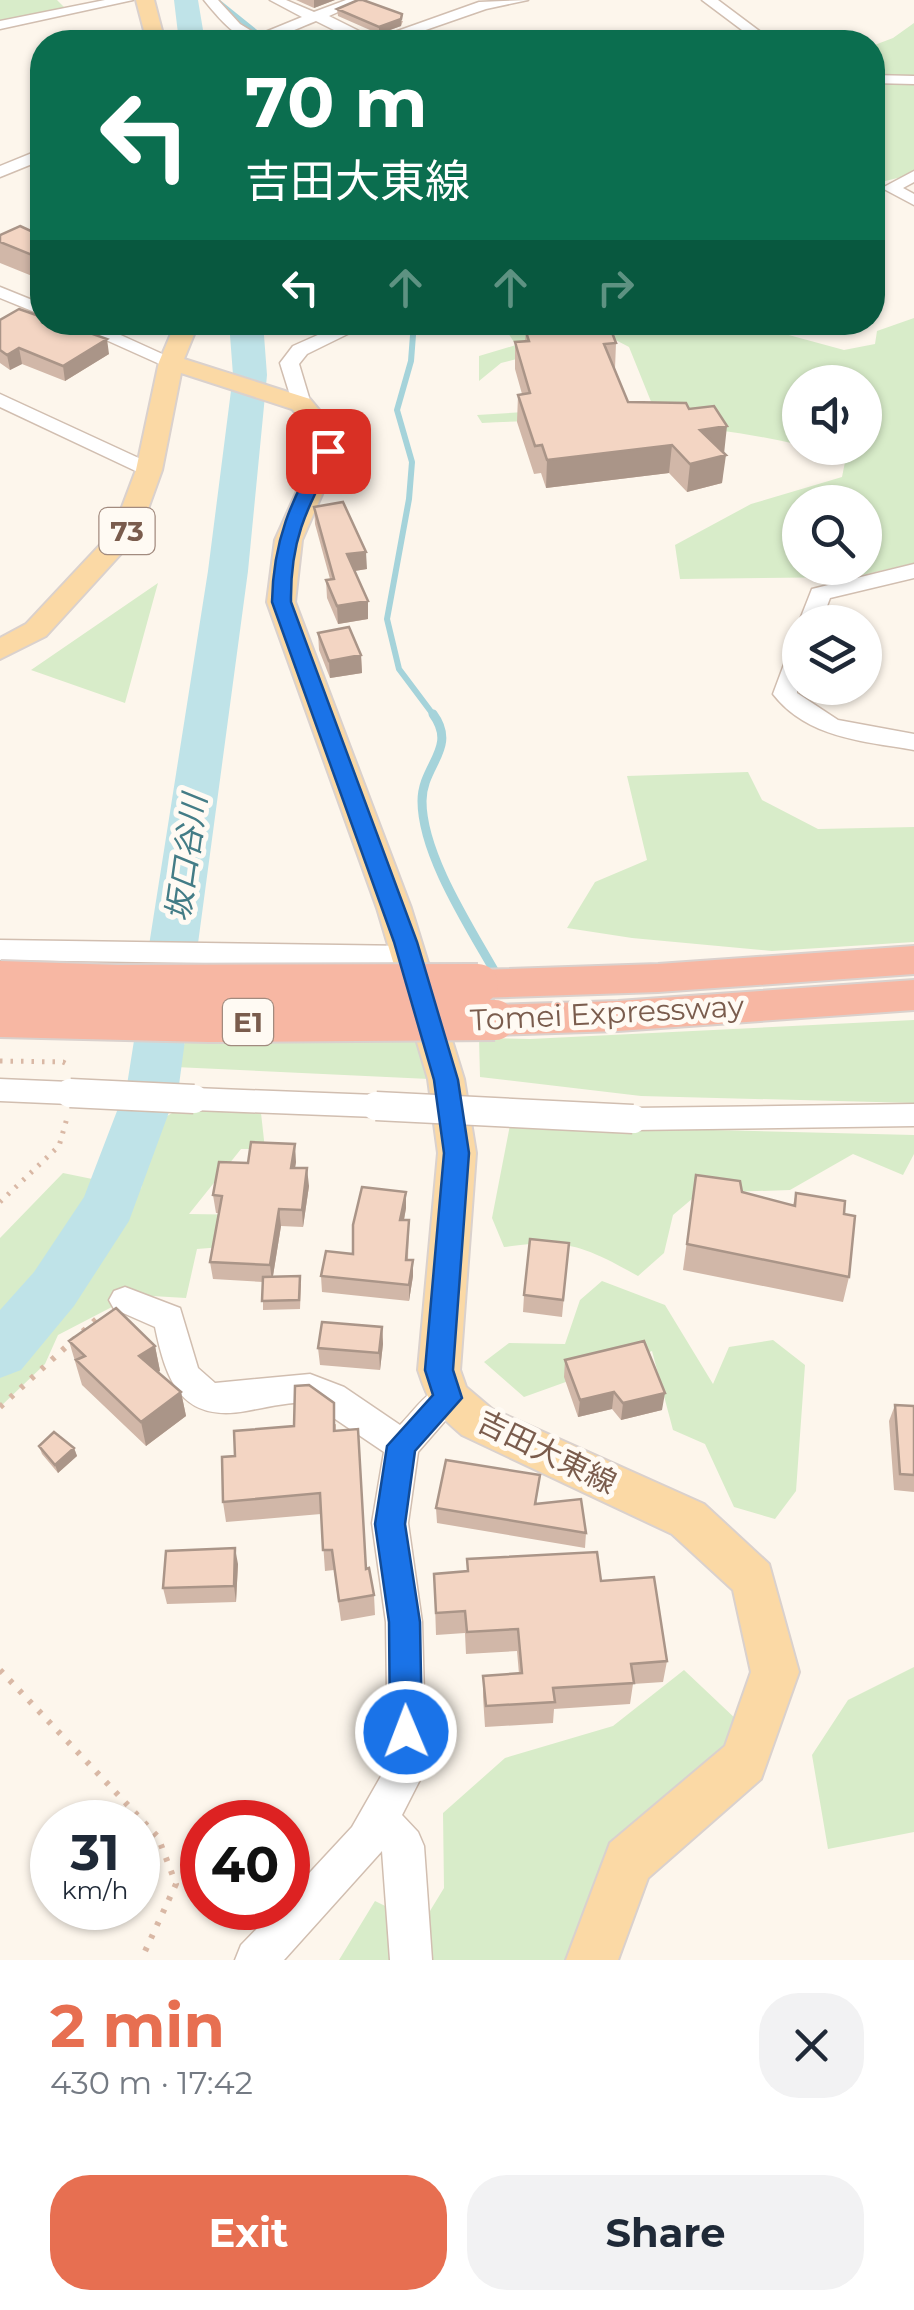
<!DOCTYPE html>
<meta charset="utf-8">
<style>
body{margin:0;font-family:Montserrat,"Noto Sans JP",sans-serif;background:#f2f2f3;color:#1f2937;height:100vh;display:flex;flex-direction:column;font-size:38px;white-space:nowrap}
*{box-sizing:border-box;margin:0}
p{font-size:32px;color:#747a83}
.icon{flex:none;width:55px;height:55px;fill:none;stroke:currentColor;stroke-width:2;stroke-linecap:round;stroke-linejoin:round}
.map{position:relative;height:1960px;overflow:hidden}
.side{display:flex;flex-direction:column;background:#fff;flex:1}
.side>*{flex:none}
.hud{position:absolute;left:30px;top:30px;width:855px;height:305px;border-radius:40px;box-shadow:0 2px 8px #0004;background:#0b6e4f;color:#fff;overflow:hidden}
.fabs{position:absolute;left:782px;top:365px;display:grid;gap:20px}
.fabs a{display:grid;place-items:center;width:100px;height:100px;border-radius:50%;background:#fff;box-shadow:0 2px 8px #0004;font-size:50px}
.speed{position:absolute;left:30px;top:1800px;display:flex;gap:20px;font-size:50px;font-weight:700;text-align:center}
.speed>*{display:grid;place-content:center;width:130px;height:130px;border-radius:50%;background:#fff;box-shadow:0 2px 8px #0004;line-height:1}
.speed small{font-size:25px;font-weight:400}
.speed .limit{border:15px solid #d22;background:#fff;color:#111}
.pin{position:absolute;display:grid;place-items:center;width:85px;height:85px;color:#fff;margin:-42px;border-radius:20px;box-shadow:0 5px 15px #0006}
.me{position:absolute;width:110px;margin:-55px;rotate:359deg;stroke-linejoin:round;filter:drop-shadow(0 0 8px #0008)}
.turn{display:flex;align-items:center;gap:35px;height:210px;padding:0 50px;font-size:45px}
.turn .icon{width:130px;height:130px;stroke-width:2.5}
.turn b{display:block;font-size:70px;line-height:85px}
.lanes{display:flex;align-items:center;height:95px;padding:0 50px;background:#0003;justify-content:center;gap:50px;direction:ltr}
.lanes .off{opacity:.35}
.round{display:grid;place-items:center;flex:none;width:105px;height:105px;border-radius:40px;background:#f2f2f3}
.headline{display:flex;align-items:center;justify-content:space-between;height:170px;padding:0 50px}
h1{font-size:60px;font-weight:700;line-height:75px;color:#e76f51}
.button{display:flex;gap:20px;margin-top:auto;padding:20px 50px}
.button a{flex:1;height:115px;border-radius:40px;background:#e76f51;color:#fff;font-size:40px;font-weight:700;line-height:115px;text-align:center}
.button a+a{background:#f2f2f3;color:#1f2937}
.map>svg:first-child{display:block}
.green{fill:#d8ecc9;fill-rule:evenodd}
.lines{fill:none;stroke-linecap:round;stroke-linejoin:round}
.stream-far2{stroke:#a5d3da;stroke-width:5}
.stream-far1{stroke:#a5d3da;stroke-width:6}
.stream{stroke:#a5d3da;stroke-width:9}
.river{fill:#bfe3e8;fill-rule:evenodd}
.minor-casing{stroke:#d1beb0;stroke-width:3}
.major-casing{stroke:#dad1cd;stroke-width:4}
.highway-casing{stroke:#dad1cd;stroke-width:4}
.path-far1{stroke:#d9b8a5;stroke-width:5;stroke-dasharray:2.5 8;stroke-linecap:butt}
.path{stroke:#d9b8a5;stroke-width:6;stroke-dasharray:4 10;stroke-linecap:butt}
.minor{fill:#fff;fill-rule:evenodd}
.major{fill:#fbd9a5;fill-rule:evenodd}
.highway{fill:#f7b7a3;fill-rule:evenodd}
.minor-bridge-casing{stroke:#d1beb0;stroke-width:31;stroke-linecap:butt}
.highway-bridge-casing{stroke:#dad1cd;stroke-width:44;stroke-linecap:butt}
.minor-bridge{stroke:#fff;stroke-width:28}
.highway-bridge{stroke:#f7b7a3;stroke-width:40}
.wall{fill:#d1b7a8}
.shaded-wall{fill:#aa9588}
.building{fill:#f3d5c3;stroke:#aa9588;stroke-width:2.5}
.route{fill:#1a73e8;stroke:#114b97;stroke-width:2.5}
.labels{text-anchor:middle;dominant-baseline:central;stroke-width:10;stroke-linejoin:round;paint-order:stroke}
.shield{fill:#fffaf3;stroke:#a28b7f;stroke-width:2.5}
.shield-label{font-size:28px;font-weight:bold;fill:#7a5c4d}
.street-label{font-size:30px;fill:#7a5c4d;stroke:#fffaf3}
.water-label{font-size:32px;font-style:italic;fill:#437c86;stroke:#fffaf3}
</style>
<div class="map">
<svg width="914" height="1960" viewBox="0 0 914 1960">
<rect width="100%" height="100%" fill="#fdf6ec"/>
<path class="green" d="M0,0h57l11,11 -68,10z
M914,23v151l-41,10 -1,-138 21,-8z
M914,318v245l-60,14 -174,2 -5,-34 76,-41 91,-27 4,-20 -38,-9h57v-66h-65v63c-103,-24 -213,-28 -318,-22l-5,-8 175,-11 -23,-57 -19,-10 -74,17 -35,9 -22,18v-25l37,-11 -8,-12h-30l-9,-10h276l99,27 31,-6 2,-13zM800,502h65v66h-65z
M158,583l-33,120 -94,-33z
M748,772l14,28 56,29 96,-2v115l-142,9 -140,-13 -65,-10 28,-46 52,-22 -20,-84z
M914,1020v83l-273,-7 -161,-19 -1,-39 51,1z
M434,1039l-5,40 -254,-12 11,-27z
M177,1110l84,3 4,36h-24l-52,65 66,1 5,29 -63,5 -11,49 -51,-3 -77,40 -13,29 -45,43v-169l63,-65 78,16 8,-62z
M510,1125l404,10v19l-11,21 -50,-21 -63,36 -91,3 -26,22 -9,38 -26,23c-54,-30 -72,-38 -134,-29l-12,-29z
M602,1281l63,24 48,79 16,-37 44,-7 32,25 -9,126 -21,28 -41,-12 -29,-63 -32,-14 -21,-79 -128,46 -40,-35 25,-19 56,1 15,-44z
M914,1667v165l-86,17 -16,-94 36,-55z
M684,1670l54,51 -24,46 -121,193h-254l36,-59 47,23 22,-36 -1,-75 62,-55 108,-32z"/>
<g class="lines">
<path class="stream-far2" d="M216,0l52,42
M723,42l4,-1"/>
<path class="stream-far1" d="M414,322l-3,39 -14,49 15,52 -3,37 -22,120 12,50 36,48"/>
<path class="stream" d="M433,714c25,34 -11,51 -11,87 0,53 47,125 73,171"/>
<path class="river" d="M174,0h24l7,42h-26z
M229,322h34l4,53 -19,196 -69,514 -50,136 -55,85 -53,64 -21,8v-68l34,-38 50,-75 43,-112 81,-514 25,-196z"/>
<g class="minor-casing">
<path id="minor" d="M105,0h28l-133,29v-8z
M204,0h14l22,24 18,11 44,-18 -32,-17h16l28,12 32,-12h19l-36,16 46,23 104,-37 49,-2 -42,9 -95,33h-33l-42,-21c-59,24 -67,35 -112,-21z
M702,0h16l56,42h-16z
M872,75l42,1v8l-42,-1z
M42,149v11l-42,17v-11z
M914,171v11l-11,6 11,6v11l-32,-17z
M0,287l42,17v11l-42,-17z
M66,322h26l88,40 -2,4h-14z
M347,322h25l-65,32 -8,10 12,40 -3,4h-14l-14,-45 13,-17z
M0,394l156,72 3,4 -3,4h-14l-142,-67z
M914,564v14l-84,20 -9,24h-22l13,-33z
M800,644l-3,49 41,27 76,14v16c-51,-9 -107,-12 -141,-56l16,-43z
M0,940l409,6 10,3 4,7 -4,7 -10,3 -409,-6z
M0,1079l70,3 10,3 5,8 -5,8 -10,3 -70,-3z
M194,1088l182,7 10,3 5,8 -5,8 -10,3 -182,-7 -10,-3 -5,-8 5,-8z
M914,1104v22l-281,4 -10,-3 -5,-8 5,-8 10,-3z
M125,1287l55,21 18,60 17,15 95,-9 34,13 56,38c17,-17 34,-47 60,-37l5,10 -47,54 -10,71 14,99 4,146 -24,47 16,17 6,14 8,114h-42l-8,-109 -98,109h-49l6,-15 36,-37h11v-12l64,-69 36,-63 -2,-142 -14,-99 12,-71 -74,-50c-22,0 -42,5 -64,9 -65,12 -80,-31 -91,-84l-41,-18 -5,-9 5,-9z"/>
</g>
<g class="major-casing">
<path id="major" d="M136,0h18l11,42h-18z
M176,322h23l-15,37 126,40 20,24 11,28 -39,89 -7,62 116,306 53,171 12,74 -16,217 6,17 26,22 212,95 65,60 30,108 -38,107 -113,99 -30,82h-52l44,-117 115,-97 26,-74 -18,-82 -61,-56 -210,-99c-27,-23 -33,-31 -44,-65l20,-217 -10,-74 -51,-171 -110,-306 8,-62 40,-89 -9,-26 -14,-16 -111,-36 -19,97 -23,64 -93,102 -46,23v-21l26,-14 87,-93 23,-61 23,-108z"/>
</g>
<g class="highway-casing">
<path id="highway" d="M914,946v28l-256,18 -180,6 -14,-4 -6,-10 6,-10 14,-4 180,-6z
M914,980v30l-296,21 -123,4 -14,-4 -6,-11 6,-11 14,-4 123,-4z"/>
</g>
<path class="path-far1" d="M0,1061l63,1 8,4
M0,1202l59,-56 8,-28"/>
<path class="path" d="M0,1407l101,-92
M0,1670l158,167 18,47 -35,76"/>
<use href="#minor" class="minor"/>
<use href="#major" class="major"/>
<use href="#highway" class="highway"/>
<g class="minor-bridge-casing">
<path id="minor-bridge" d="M70,1093l124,6
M376,1106l257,13"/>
</g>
<g class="highway-bridge-casing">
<path id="highway-bridge" d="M0,981l117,4 361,-1
M0,1017l209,5 286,-2"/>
</g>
<use href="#minor-bridge" class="minor-bridge"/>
<use href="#highway-bridge" class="highway-bridge"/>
</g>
<path class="wall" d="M296,0h39l-21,8z
M337,9l66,12 -2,5 -22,8 -41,-18z
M0,235l42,1v44l-42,-17z
M0,320l109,34 -44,27 -43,-17 -12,6 -10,-7z
M545,322h63l8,21 -1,26 13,33 61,7 35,45 -2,29 -35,9 -18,-19 -123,15 -5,-15 -7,1 -17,-52 1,-27 4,-1 -7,-25v-27l10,-1 1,-9 17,-1z
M314,507l53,62 -13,2 14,30v18l-30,5 -11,-26 -1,-18 4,-1 -15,-55z
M318,633l43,22 1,18 -32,5 -11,-28z
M296,1162l-1,6 14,18 -6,41 -22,-1 -8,50 28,8 -1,25 -37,1v-28l-50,-3 -3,-17 9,-49h-3l-3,-18 35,-32z
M696,1175l46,17 51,13 3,-12 48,21 5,63 -6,25 -160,-32z
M406,1192v16l-2,12h5l-1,40h5v16l-4,25 -87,-9 -1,-16 32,-22z
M569,1243l-7,74 -39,-5 1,-17z
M382,1327l1,17 -3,26 -60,-5 -2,-17z
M69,1341l86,5 5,25 -2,1 23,20 5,24 -40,30 -64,-61z
M565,1360l97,50 -41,10 -9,-11 -34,8 -14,-40z
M895,1405l19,1v86l-20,-2 -5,-69z
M336,1424v7l30,138 8,26 1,20 -34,6 -7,-51 -9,1 -4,-57 -95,8 -3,-20 12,-46z
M39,1446l35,2 3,8 -19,17 -16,-19z
M540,1475l-4,29 50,29 -1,15 -148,-25 -1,-15z
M467,1559l134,22 66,80 -4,21 -30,2 -3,20 -76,5 -1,14 -68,4 -2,-30v-21l36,-2 -2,-23 -51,3 -1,-21 -29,2 -2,-61 33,-2z
M238,1564l-2,38 -69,2 -4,-16z"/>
<path class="shaded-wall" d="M314,0h21l-21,8z
M402,14l-1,12 -22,8v-7z
M107,339l2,15 -44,27 -2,-15z
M19,348l3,16 -12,6 -3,-15z
M727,426l-3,28 -24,-24z
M672,445l-3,28 -123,15 1,-28z
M726,455l-4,28 -35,9 3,-28z
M366,552l1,17 -19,3 -1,-18z
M368,601v18l-30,5 -1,-18z
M361,655l1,18 -32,5 -1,-17z
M295,1144l1,18 -4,23 -1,-17z
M307,1168l2,18 -6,41 -1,-17z
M406,1192v16l-5,28 -1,-16z
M279,1209l2,17 -9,56 -2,-17z
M413,1260v16l-4,25v-16z
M382,1327l1,17 -3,26 -1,-17z
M155,1346l5,25 -16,9 -5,-24z
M181,1392l5,24 -40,30 -5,-24z
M614,1392l-2,17 -34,8 2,-17z
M665,1393l-3,17 -41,10 2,-17z
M74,1448l3,8 -19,17 -3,-8z
M235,1548l3,16 -2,38 -2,-16z"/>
<path class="building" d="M358,0h5l39,14 -1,5 -22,8 -42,-18z
M20,226l22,10v23l-42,-17v-7z
M19,309l23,8v5h17l48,17 -44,27 -44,-18 -12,7 -7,-5v-30z
M547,322h61l8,21 -12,1 24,58 58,1 3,6 25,-3 13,20 -27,4 26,25 -36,9 -18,-19 -125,15 -5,-15 -7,1 -17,-51 12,-2 -15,-51 14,-1 -3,-9 18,-1 -1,-4h5z
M343,502l23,50 -19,2 21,47 -31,5 -11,-26 8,-1 -20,-72z
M349,627l12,28 -32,6 -11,-28z
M251,1142l44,2 -4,24h16l-5,42 -23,-1 -9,56 -60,-3 12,-66 -9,-1 6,-33 29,1z
M696,1175l44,6 2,11 53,14 1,-13 49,8 -1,13 11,2 -6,61 -162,-33z
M362,1187l44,5 -6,28h9l-3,40h7l-4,25 -88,-9 5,-25 27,3v-29z
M530,1239l39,4 -6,57 -39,-5z
M300,1276l-1,24 -37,1 1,-24z
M116,1308l39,38 -16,10 42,36 -40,30 -65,-62 9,-4 -16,-15z
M322,1322l60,5 -3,26 -61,-5z
M644,1341l21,52 -42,10 -9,-11 -34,8 -15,-40z
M309,1385l25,18v28l24,-2 8,140 3,-1 5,27 -35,6 -7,-51h-9l-3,-57 -97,9 -1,-45 13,-1 -1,-25 60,-5 1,-40z
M895,1405l19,1v69l-14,-1z
M54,1432l20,16 -19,17 -16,-19z
M446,1460l94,15 -5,29 46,-5 5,34 -150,-25z
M235,1548l-1,38 -71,2 3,-37z
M597,1552l4,29 53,-4 13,84 -36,3 3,19 -81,5 2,14 -69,4 -3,-30 39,-3 -4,-44 -51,3 -2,-21 -29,2 -2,-39 34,-3 -1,-12z"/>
<path class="route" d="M322,447l15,4c-29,56 -47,86 -46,151l126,340 41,138 11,73 -16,217 9,28 -47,53 -10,73 15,98 2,110 -5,11 -11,4 -11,-4 -5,-11 -1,-110 -14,-98 12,-78 46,-51 -8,-25 19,-217 -10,-73 -40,-138 -122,-340c1,-61 19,-103 50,-155z"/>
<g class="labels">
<g class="shield">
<rect x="99.5" y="508" width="55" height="46" rx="8"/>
<rect x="223" y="999" width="50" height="46" rx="8"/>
</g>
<g class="shield-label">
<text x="127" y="531">73</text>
<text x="248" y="1022">E1</text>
</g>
<g class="street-label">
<text transform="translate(607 1013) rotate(-3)">Tomei Expressway</text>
<text transform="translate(547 1452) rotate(26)">吉田大東線</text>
</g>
<g class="water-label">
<text transform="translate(186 858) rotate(-82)">坂口谷川</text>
</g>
</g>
</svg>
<div class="fabs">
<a><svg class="icon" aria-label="sound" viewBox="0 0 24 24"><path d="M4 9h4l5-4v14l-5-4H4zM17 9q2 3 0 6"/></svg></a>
<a><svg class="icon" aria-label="search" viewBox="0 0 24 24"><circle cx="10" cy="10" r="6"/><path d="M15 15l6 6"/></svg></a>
<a><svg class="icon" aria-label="layers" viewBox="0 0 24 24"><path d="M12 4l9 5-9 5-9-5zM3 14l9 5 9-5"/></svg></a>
</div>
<div class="speed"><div>31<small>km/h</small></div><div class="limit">40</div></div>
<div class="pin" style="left:328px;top:451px;background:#d93025"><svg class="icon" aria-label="arrive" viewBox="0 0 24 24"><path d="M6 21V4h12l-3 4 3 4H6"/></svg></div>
<svg class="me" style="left:406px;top:1732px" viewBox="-20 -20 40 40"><circle r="17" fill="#1a73e8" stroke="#fff" stroke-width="3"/><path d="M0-11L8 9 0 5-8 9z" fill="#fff"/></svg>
<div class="hud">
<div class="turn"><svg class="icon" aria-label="left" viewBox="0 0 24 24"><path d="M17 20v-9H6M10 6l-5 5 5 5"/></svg><div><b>70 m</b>吉田大東線</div></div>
<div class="lanes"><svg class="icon" aria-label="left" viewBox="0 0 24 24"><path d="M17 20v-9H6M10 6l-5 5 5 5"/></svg><svg class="icon off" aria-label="ahead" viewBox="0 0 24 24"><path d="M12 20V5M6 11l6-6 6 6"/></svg><svg class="icon off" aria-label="ahead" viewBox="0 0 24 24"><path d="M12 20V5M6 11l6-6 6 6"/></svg><svg class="icon off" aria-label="right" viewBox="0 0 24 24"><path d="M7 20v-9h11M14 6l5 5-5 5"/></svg></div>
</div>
</div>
<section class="side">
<div class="headline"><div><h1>2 min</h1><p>430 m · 17:42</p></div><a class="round"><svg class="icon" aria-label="close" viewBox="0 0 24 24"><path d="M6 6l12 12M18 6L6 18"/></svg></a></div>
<div class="button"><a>Exit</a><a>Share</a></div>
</section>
